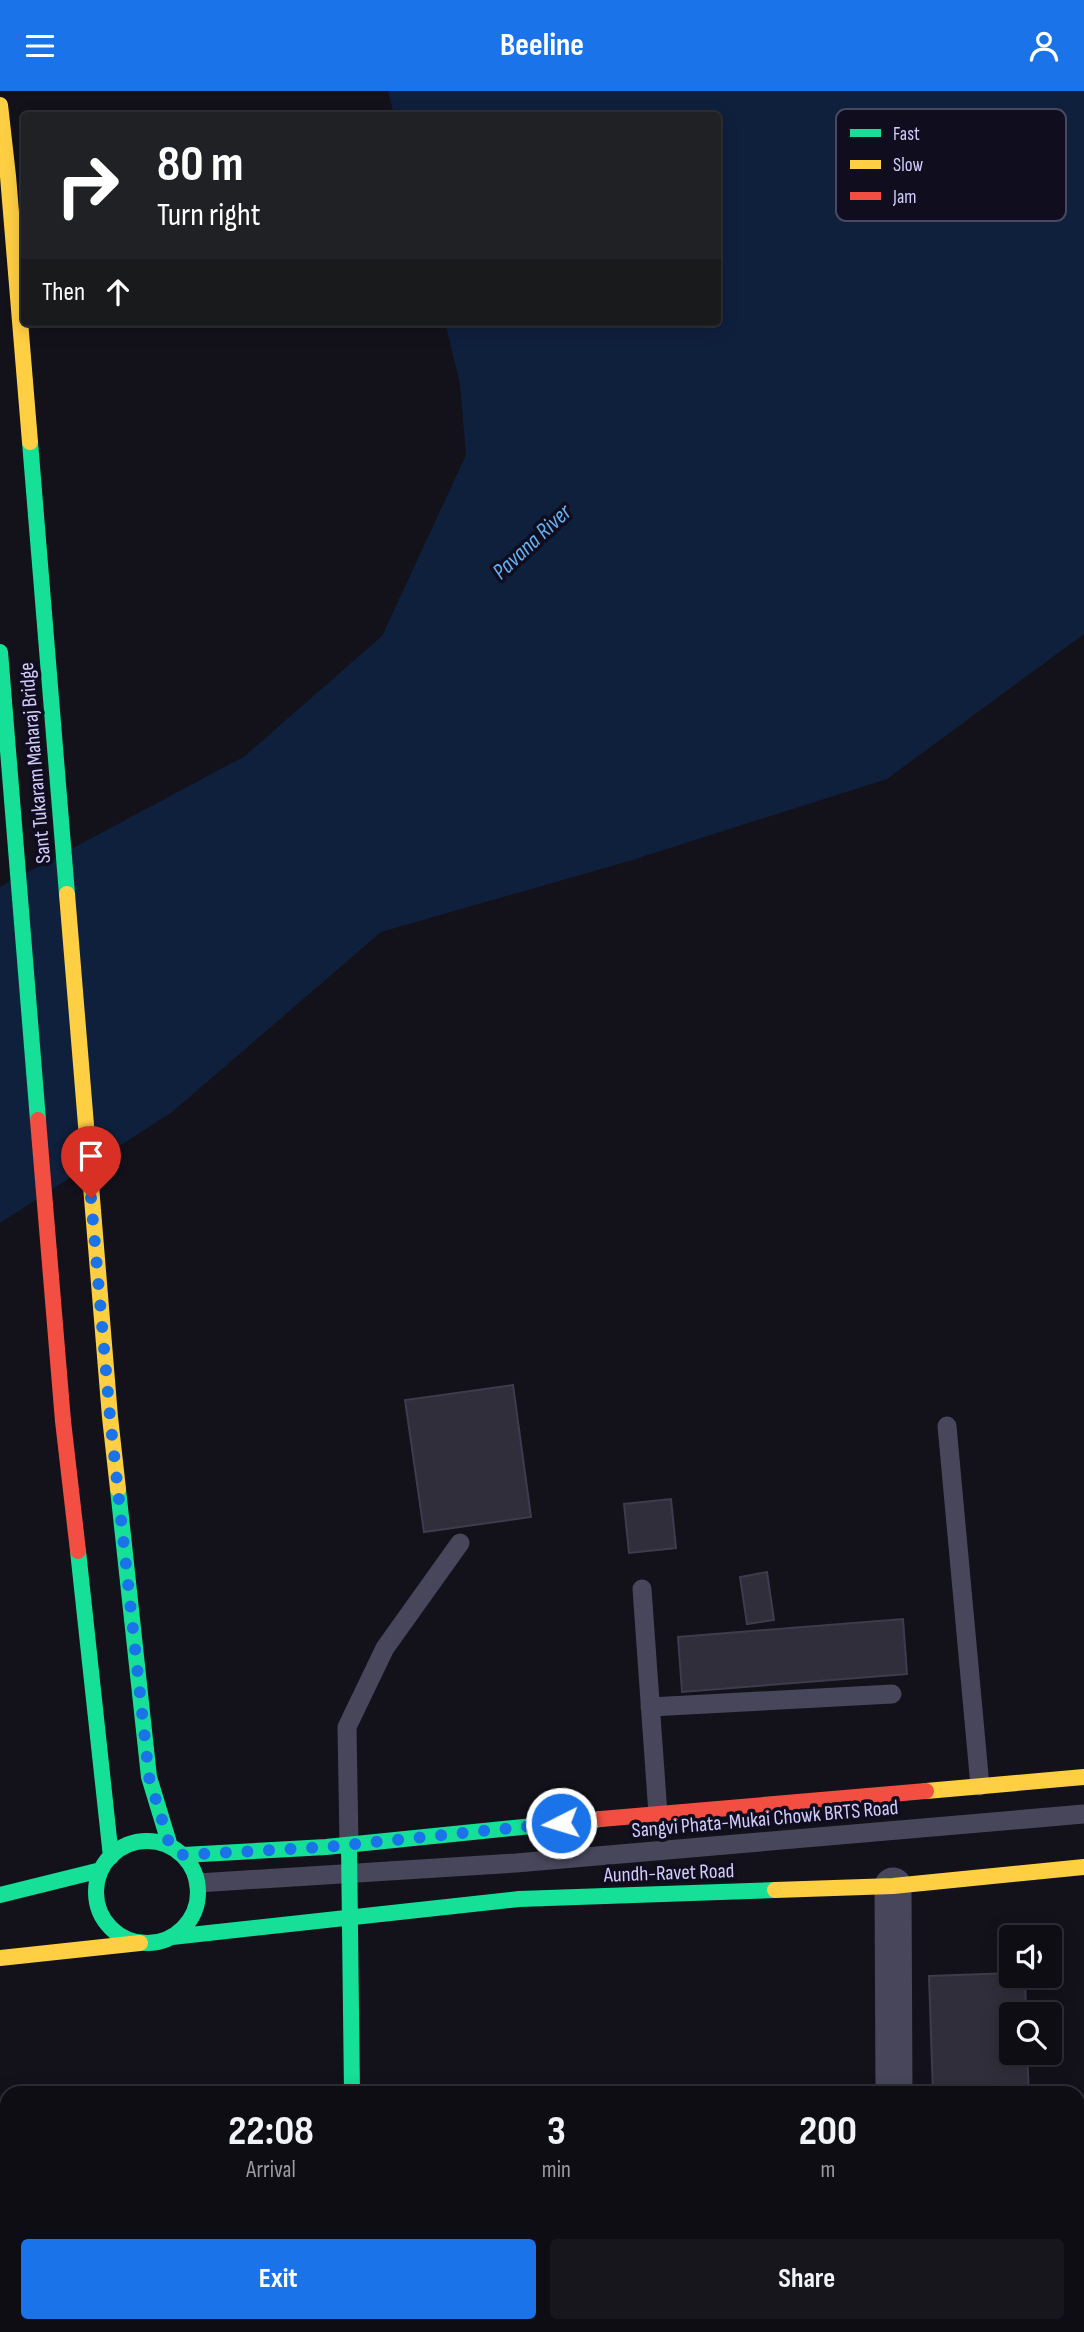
<!DOCTYPE html>
<style>
body{margin:0;font-family:"Sofia Sans Condensed",sans-serif;background:#17161d;color:#f1f3f6;height:100vh;display:flex;flex-direction:column;font-size:26px;white-space:nowrap}
*{box-sizing:border-box;margin:0}
p{font-size:23px;color:#9b9ca0}
.icon{flex:none;width:38px;height:38px;fill:none;stroke:currentColor;stroke-width:2;stroke-linecap:round;stroke-linejoin:round}
.map{position:relative;flex:1;overflow:hidden}
.details{position:absolute;left:0px;top:1995px;width:1085px;height:247px;display:flex;flex-direction:column;background:#0e0d14;border-radius:21px 21px 0 0;box-shadow:0 4px 18px #0003,0 0 0 2px #2e2d34}
.details>*{flex:none}
.banner{position:absolute;left:21px;top:21px;width:700px;height:214px;border-radius:7px;box-shadow:0 4px 18px #0003,0 0 0 2px #2e2d34;background:#202124;color:#fff;overflow:hidden}
.buttons{position:absolute;left:999px;top:1834px;display:grid;gap:14px}
.buttons a{display:grid;place-items:center;width:63px;height:63px;border-radius:7px;background:#0e0d14;box-shadow:0 4px 18px #0003,0 0 0 2px #2e2d34;font-size:35px}
.pin{position:absolute;display:grid;place-items:center;width:60px;height:60px;color:#fff;margin:-72px -30px;border-radius:50% 50% 50% 0;rotate:-45deg;box-shadow:0 0 7px #0007}
.pin .icon{rotate:45deg}
.me{position:absolute;width:77px;margin:-38px;rotate:265deg;stroke-linejoin:round;filter:drop-shadow(0 0 5px #0008)}
.turn{display:flex;align-items:center;gap:24px;height:147px;padding:0 21px;font-size:32px}
.turn .icon{width:91px;height:91px;stroke-width:2.5}
.turn b{display:block;font-size:49px;line-height:60px}
.then{display:flex;align-items:center;height:66px;padding:0 21px;background:#0003;gap:14px;font-size:26px}
.eta{display:flex;justify-content:space-evenly;align-items:center;height:119px;text-align:center}
.eta b{font-size:42px;font-weight:700;line-height:49px}
.action{display:flex;gap:14px;margin-top:auto;padding:14px 21px}
.action a{flex:1;height:80px;border-radius:7px;background:#1a73e8;color:#fff;font-size:28px;font-weight:700;line-height:80px;text-align:center}
.action a+a{background:#17161d;color:#f1f3f6}
header{display:flex;justify-content:space-between;align-items:center;height:91px;padding:0 21px;background:#1a73e8;color:#fff;font-size:32px;font-weight:700}
.map>svg:first-child{display:block}
.water{fill:#0f203d}
.building{fill:#312e3c;stroke:#3e3b4d;stroke-width:2}
.lines{fill:none;stroke-linecap:round;stroke-linejoin:round}
.lane{stroke:#47465b;stroke-width:19}
.street{stroke:#47465b;stroke-width:37}
.fast{stroke:#16e098;stroke-width:16}
.slow{stroke:#ffcf43;stroke-width:16}
.jam{stroke:#f24e42;stroke-width:16}
.route{stroke:#1a73e8;stroke-width:12;stroke-dasharray:0 21.6}
.labels{text-anchor:middle;dominant-baseline:central;stroke-width:7;stroke-linejoin:round;paint-order:stroke}
.street-label{font-size:21px;fill:#d2cdfc;stroke:#100d1e}
.water-label{font-size:23px;font-style:italic;fill:#61b3f5;stroke:#100d1e}
.key{fill:#100d1e;stroke:#4a4761;stroke-width:2}
.key-label{font-size:19px;fill:#d2cdfc}
</style>
<header><svg class="icon" aria-label="menu" viewBox="0 0 24 24"><path d="M4 6h16M4 12h16M4 18h16"/></svg>Beeline<svg class="icon" aria-label="person" viewBox="0 0 24 24"><circle cx="12" cy="8" r="4"/><path d="M4 21q1-7 8-7t8 7"/></svg></header>
<div class="map">
<svg width="1084" height="2241" viewBox="0 0 1084 2241">
<rect width="100%" height="100%" fill="#13111a"/>
<path class="water" d="M388,0h696v543l-197,145 -258,82 -248,71 -209,180 -172,111v-336l245,-131 137,-120 84,-181 -6,-71 -15,-62h273v-207h-324z"/>
<path class="building" d="M513,1294l18,132 -107,15 -19,-132z
M671,1408l5,49 -47,5 -5,-49z
M767,1481l7,48 -27,4 -7,-47z
M903,1528l4,55 -225,18 -4,-55z
M1012,1882v3h13l1,38h-14v39h15l2,40h-96l-4,-117z
M929,2235h127v6h-127z"/>
<g class="lines">
<path class="lane" d="M947,1335l33,360
M642,1498l16,225
M650,1616l242,-13
M349,1754l-2,-118 38,-79 75,-105
M198,1792l318,-20 568,-49"/>
<path class="street" d="M893,1795l1,207
M895,2235v6"/>
<path class="fast" d="M30,351l37,452
M0,561l38,468
M118,1398l31,288 21,69
M78,1460l33,306
M96 1801a51 51 0 1 1 102 0a51 51 0 1 1-102 0Z
M349,1754l3,248
M183,1764l143,-8 275,-28
M0,1804l101,-25
M172,1846l347,-38 256,-9
M361,2235v6"/>
<path class="slow" d="M0,14l8,71 22,266
M67,803l43,523 8,72
M926,1700l158,-14
M775,1799l118,-4 191,-19
M0,1867l140,-15"/>
<path class="jam" d="M38,1029l25,301 15,130
M601,1728l325,-28"/>
</g>
<g class="lines">
<path class="route" d="M91,1107l19,219 39,360 21,69 13,9 143,-8 235,-24"/>
</g>
<g class="labels">
<g class="street-label">
<text transform="translate(35 672) rotate(-95)">Sant Tukaram Maharaj Bridge</text>
<text transform="translate(765 1728) rotate(-5)">Sangvi Phata-Mukai Chowk BRTS Road</text>
<text transform="translate(669 1782) rotate(-2)">Aundh-Ravet Road</text>
</g>
<g class="water-label">
<text transform="translate(532 451) rotate(-43)">Pavana River</text>
</g>
</g>
<rect x="836" y="18" width="230" height="112" rx="10" class="key"/>
<rect x="850" y="38" width="31" height="8" fill="#16e098"/>
<rect x="850" y="69" width="31" height="9" fill="#ffcf43"/>
<rect x="850" y="101" width="31" height="8" fill="#f24e42"/>
<g class="key-label">
<text x="893" y="49">Fast</text>
<text x="893" y="80">Slow</text>
<text x="893" y="112">Jam</text>
</g>
</svg>
<div class="buttons">
<a><svg class="icon" aria-label="sound" viewBox="0 0 24 24"><path d="M4 9h4l5-4v14l-5-4H4zM17 9q2 3 0 6"/></svg></a>
<a><svg class="icon" aria-label="search" viewBox="0 0 24 24"><circle cx="10" cy="10" r="6"/><path d="M15 15l6 6"/></svg></a>
</div>
<div class="pin" style="left:91px;top:1107px;background:#d93025"><svg class="icon" aria-label="arrive" viewBox="0 0 24 24"><path d="M6 21V4h12l-3 4 3 4H6"/></svg></div>
<svg class="me" style="left:561px;top:1732px" viewBox="-20 -20 40 40"><circle r="17" fill="#1a73e8" stroke="#fff" stroke-width="3"/><path d="M0-11L8 9 0 5-8 9z" fill="#fff"/></svg>
<div class="banner">
<div class="turn"><svg class="icon" aria-label="right" viewBox="0 0 24 24"><path d="M7 20v-9h11M14 6l5 5-5 5"/></svg><div><b>80 m</b>Turn right</div></div>
<div class="then">Then<svg class="icon" aria-label="ahead" viewBox="0 0 24 24"><path d="M12 20V5M6 11l6-6 6 6"/></svg></div>
</div>
<section class="details">
<div class="eta">
<div><b>22:08</b><p>Arrival</p></div>
<div><b>3</b><p>min</p></div>
<div><b>200</b><p>m</p></div>
</div>
<div class="action"><a>Exit</a><a>Share</a></div>
</section>
</div>
